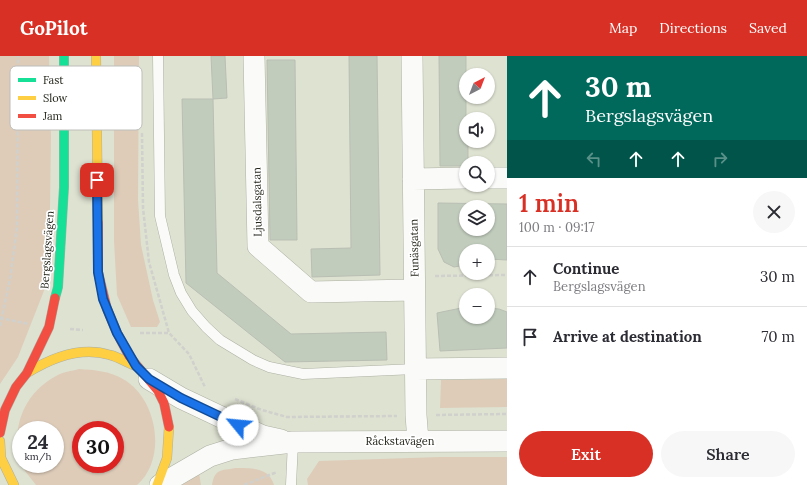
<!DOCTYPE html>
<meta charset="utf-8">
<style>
body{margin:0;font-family:Lora,serif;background:#f7f7f7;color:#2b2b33;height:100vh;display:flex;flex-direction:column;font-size:15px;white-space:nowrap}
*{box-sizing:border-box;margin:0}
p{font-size:13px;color:#7c7c81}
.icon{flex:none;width:22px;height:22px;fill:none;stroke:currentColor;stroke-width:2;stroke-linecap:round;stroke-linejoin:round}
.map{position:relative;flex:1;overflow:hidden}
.drawer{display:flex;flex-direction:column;background:#fff;width:300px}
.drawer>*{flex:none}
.top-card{background:#00695c;color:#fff;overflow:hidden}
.needle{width:26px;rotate:42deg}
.fabs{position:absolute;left:459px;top:12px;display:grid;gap:8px}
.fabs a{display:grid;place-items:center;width:36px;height:36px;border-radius:50%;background:#fff;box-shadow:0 1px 3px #0004;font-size:20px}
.speed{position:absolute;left:12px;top:365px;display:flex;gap:8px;font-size:20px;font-weight:700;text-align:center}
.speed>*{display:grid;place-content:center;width:52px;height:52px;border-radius:50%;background:#fff;box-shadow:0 1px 3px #0004;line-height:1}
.speed small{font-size:10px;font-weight:400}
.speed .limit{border:6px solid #d22;background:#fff;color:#111}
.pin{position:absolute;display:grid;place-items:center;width:34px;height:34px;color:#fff;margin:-17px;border-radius:8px;box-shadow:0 2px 6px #0006}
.me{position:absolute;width:44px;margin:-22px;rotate:298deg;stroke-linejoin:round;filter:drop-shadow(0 0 3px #0008)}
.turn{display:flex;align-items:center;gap:14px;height:84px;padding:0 12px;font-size:18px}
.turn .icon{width:52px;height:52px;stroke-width:2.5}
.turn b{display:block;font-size:28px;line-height:34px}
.lanes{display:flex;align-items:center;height:38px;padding:0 12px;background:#0003;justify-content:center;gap:20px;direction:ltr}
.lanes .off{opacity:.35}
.round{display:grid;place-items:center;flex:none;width:42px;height:42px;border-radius:21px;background:#f7f7f7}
.overview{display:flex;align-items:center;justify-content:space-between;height:68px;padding:0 12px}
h1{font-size:24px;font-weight:600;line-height:30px;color:#d93025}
.cta{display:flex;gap:8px;margin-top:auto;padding:8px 12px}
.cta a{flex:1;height:46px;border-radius:24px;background:#d93025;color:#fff;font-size:16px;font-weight:600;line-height:46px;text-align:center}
.cta a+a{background:#f7f7f7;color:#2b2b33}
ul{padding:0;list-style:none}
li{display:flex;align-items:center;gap:12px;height:60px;padding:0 12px;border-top:1px solid #e1e1e2}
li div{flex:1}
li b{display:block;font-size:15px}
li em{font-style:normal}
header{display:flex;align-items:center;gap:24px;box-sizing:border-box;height:56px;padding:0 20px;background:#d93025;color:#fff}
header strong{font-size:19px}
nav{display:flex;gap:22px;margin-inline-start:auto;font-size:14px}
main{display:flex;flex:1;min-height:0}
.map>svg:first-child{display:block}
.green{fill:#deccb9;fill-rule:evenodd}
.building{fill:#c1ccbd;stroke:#b9bfb3;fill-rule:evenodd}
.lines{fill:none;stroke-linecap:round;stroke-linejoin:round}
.lane-casing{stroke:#adb0a3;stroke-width:11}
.street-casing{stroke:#adb0a3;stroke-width:22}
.fast-casing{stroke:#adb0a3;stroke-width:10}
.slow-casing{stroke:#adb0a3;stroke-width:10}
.jam-casing{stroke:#adb0a3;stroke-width:10}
.path{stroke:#d0d0cc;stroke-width:2.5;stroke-dasharray:4 2;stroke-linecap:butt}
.lane{stroke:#fafbf8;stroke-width:10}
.street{stroke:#fafbf8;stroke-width:21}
.fast{stroke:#16e098;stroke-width:9}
.slow{stroke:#ffcf43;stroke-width:9}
.jam{stroke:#f24e42;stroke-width:9}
.route-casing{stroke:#114b97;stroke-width:10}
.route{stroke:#1a73e8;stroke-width:7}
.labels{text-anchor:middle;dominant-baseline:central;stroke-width:3.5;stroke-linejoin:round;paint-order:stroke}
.street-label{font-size:11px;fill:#25271c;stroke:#fff}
.key{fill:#fff;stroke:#bebebb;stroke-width:1}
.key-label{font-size:11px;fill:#25271c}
</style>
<header>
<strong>GoPilot</strong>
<nav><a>Map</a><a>Directions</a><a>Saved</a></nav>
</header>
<main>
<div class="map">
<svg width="507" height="429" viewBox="0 0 507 429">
<rect width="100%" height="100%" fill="#dee2d1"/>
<path class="green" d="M0,0h49l2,81 -2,141 -31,79 -18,27z
M114,0h25l-1,144 3,45 12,55 7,22 -3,5h-26l-14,-32 -3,-54z
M79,313c16,1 30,2 44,10 34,19 45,79 14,106h-101l-11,-14 -2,-7h32v-34h-34v29c-11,-33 5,-67 35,-83 6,-4 16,-5 23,-7zM81,374h34v34h-34z
M507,323v28l-67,1 1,-28z
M440,401h67v28h-199l-1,-6 12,-18z
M235,412c15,0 34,-1 39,17h-62c3,-17 9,-14 23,-17z
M199,417l2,12h-19z"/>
<path class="building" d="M211,0h14l2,42 -14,1z
M349,0h28l3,219 -68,2 -1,-28 40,-1z
M439,0h27v85h2v22h-2v3h-26z
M267,4h28l2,180h-27z
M182,43h31l4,174 74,61 95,-2 1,28 -102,2 -99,-79z
M438,147l69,1v56l-19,-1v-8h-22v14l-12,2 -10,-5 -6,-13zM466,151h22v22h-22z
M466,251v10h22v-9l11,1 8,3v36l-67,3 -3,-38z"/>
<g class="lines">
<g class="lane-casing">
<path id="lane" d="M158,0l2,160 14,59 7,18 11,18 14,16 14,13 33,20 16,7 34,7 112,-5
M291,429l2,-43"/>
</g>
<g class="street-casing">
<path id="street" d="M254,0l4,190 53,46 103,-2
M412,0l4,359 2,26
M488,122h19
M413,123l53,-1
M415,313l92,-1
M149,323l32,19 57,27 25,11 18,4
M160,429l50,-29 22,-7 61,-7 214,-1"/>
</g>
<g class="fast-casing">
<path id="fast" d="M55,242l3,-11 6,-100v-131"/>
</g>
<g class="slow-casing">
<path id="slow" d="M96,0l2,166
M27,317c24,-15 54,-27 83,-18 9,2 17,8 26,11
M0,385l1,17 13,27
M157,429l10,-27 2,-31"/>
</g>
<g class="jam-casing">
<path id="jam" d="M98,166v50l9,37 10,24 12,23 29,35 6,12 5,24
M0,377l5,-23 11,-23 11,-14 22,-46 6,-29"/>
</g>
<path class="path" d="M142,77l1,75 6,54 20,71 20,21 16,33
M435,220l72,-1
M0,262l29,6
M0,270l10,-47 7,-51 1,-172
M70,273l13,1
M140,277h29
M235,343l27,11 25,7 110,-1
M436,359l71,-1
M244,429l33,-13"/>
<use href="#lane" class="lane"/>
<use href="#street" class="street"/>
<use href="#fast" class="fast"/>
<use href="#slow" class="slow"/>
<use href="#jam" class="jam"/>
</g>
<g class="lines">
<g class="route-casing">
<path id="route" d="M97,124l1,92 5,27 14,34 19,33 13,13 32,19 57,27"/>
</g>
<use href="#route" class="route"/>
</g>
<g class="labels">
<g class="street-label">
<text transform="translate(257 146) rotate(-91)">Ljusdalsgatan</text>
<text transform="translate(414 192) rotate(-91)">Funäsgatan</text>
<text transform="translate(47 194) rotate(-86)">Bergslagsvägen</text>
<text x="400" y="385">Råckstavägen</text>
</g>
</g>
<rect x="10" y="10" width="132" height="64" rx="6" class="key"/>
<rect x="18" y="22" width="18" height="4" fill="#16e098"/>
<rect x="18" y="40" width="18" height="4" fill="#ffcf43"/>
<rect x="18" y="58" width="18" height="4" fill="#f24e42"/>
<g class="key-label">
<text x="43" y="28">Fast</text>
<text x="43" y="46">Slow</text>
<text x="43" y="64">Jam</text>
</g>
</svg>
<div class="fabs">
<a><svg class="needle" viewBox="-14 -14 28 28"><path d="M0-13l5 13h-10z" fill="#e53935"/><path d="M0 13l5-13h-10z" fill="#7c7c81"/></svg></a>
<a><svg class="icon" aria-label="sound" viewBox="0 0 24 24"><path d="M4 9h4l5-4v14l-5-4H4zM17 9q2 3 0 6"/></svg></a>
<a><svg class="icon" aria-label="search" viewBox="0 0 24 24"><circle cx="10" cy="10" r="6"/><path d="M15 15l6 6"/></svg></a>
<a><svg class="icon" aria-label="layers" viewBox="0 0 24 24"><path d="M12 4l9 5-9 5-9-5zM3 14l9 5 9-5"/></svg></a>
<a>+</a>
<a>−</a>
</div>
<div class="speed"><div>24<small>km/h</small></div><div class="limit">30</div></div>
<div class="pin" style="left:97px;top:124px;background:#d93025"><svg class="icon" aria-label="arrive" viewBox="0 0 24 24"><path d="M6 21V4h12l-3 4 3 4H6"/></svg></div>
<svg class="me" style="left:238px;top:369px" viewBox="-20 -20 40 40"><circle r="19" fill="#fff"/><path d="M0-13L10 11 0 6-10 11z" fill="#1a73e8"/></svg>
</div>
<section class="drawer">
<div class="top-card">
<div class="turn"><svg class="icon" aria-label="ahead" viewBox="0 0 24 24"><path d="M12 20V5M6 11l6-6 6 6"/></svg><div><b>30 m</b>Bergslagsvägen</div></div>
<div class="lanes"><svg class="icon off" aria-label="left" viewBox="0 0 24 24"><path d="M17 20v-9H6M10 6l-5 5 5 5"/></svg><svg class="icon" aria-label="ahead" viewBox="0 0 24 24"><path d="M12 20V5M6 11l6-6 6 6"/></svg><svg class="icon" aria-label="ahead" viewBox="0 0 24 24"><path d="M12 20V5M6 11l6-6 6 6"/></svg><svg class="icon off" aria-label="right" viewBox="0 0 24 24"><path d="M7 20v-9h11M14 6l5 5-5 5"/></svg></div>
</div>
<div class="overview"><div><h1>1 min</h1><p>100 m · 09:17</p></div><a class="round"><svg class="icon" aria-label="close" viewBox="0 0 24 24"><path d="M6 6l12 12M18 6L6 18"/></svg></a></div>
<ul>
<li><svg class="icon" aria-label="ahead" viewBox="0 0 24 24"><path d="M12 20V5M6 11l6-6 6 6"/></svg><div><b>Continue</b><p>Bergslagsvägen</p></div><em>30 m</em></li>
<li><svg class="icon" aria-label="arrive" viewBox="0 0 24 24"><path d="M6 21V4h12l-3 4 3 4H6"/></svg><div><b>Arrive at destination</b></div><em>70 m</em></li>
</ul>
<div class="cta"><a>Exit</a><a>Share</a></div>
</section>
</main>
